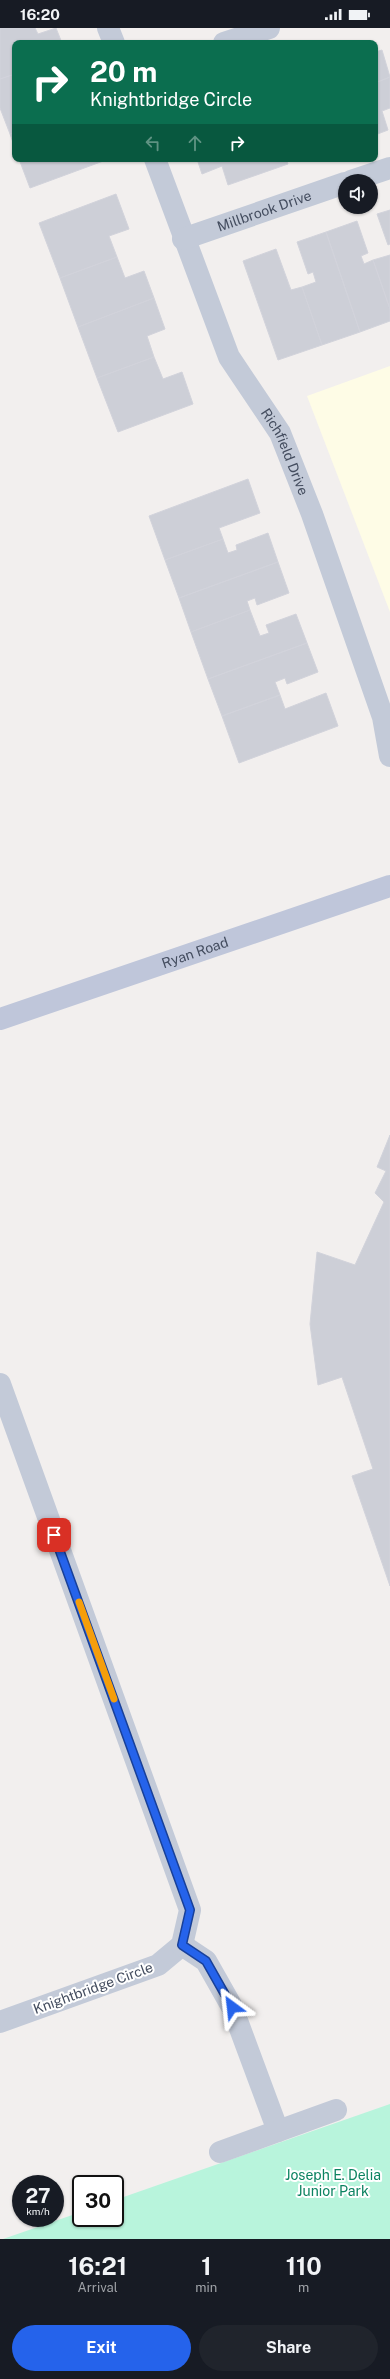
<!DOCTYPE html>
<style>
body{margin:0;font-family:"Public Sans",sans-serif;background:#20242c;color:#f1f3f6;height:100vh;display:flex;flex-direction:column;font-size:15px;white-space:nowrap}
*{box-sizing:border-box;margin:0}
p{font-size:13px;color:#9ea1a6}
.icon{flex:none;width:22px;height:22px;fill:none;stroke:currentColor;stroke-width:2;stroke-linecap:round;stroke-linejoin:round}
.map{position:relative;height:2211px;overflow:hidden}
.sheet{display:flex;flex-direction:column;background:#171b24;flex:1}
.sheet>*{flex:none}
.hud{position:absolute;left:12px;top:12px;width:366px;height:122px;border-radius:8px;box-shadow:0 1px 3px #0004;background:#0b6e4f;color:#fff;overflow:hidden}
.buttons{position:absolute;left:338px;top:146px;display:grid;gap:8px}
.buttons a{display:grid;place-items:center;width:40px;height:40px;border-radius:50%;background:#171b24;box-shadow:0 1px 3px #0004;font-size:20px}
.speed{position:absolute;left:12px;top:2147px;display:flex;gap:8px;font-size:20px;font-weight:700;text-align:center}
.speed>*{display:grid;place-content:center;width:52px;height:52px;border-radius:50%;background:#171b24;box-shadow:0 1px 3px #0004;line-height:1}
.speed small{font-size:10px;font-weight:400}
.speed .limit{border:2px solid #111;border-radius:6px;background:#fff;color:#111}
.pin{position:absolute;display:grid;place-items:center;width:34px;height:34px;color:#fff;margin:-17px;border-radius:8px;box-shadow:0 2px 6px #0006}
.me{position:absolute;width:44px;margin:-22px;rotate:330deg;stroke-linejoin:round;filter:drop-shadow(0 0 3px #0008)}
.turn{display:flex;align-items:center;gap:14px;height:84px;padding:0 12px;font-size:18px}
.turn .icon{width:52px;height:52px;stroke-width:2.5}
.turn b{display:block;font-size:28px;line-height:34px}
.lanes{display:flex;align-items:center;height:38px;padding:0 12px;background:#0003;justify-content:center;gap:20px;direction:ltr}
.lanes .off{opacity:.35}
.eta{display:flex;justify-content:space-evenly;align-items:center;height:68px;text-align:center}
.eta b{font-size:24px;font-weight:700;line-height:28px}
.cta{display:flex;gap:8px;margin-top:auto;padding:8px 12px}
.cta a{flex:1;height:46px;border-radius:24px;background:#2563eb;color:#fff;font-size:16px;font-weight:700;line-height:46px;text-align:center}
.cta a+a{background:#20242c;color:#f1f3f6}
.status{display:flex;justify-content:space-between;align-items:center;height:28px;padding:0 20px;background:#171b24;direction:ltr}
.status svg{height:11px;fill:currentColor}
.map>svg:first-child{display:block}
.commercial{fill:#fefce6}
.green{fill:#b8f4dc}
.building{fill:#cdcfd7;stroke:#d2d3db}
.lines{fill:none;stroke-linecap:round;stroke-linejoin:round}
.minor{stroke:#c3cad8;stroke-width:22}
.secondary{stroke:#bfc6da;stroke-width:22}
.route-casing{stroke:#184099;stroke-width:10}
.route{stroke:#2563eb;stroke-width:7}
.slow{stroke:#f59e0b;stroke-width:7}
.labels{text-anchor:middle;dominant-baseline:central;stroke-width:4;stroke-linejoin:round;paint-order:stroke}
.street-label{font-size:14px;fill:#444d5f;stroke:#fff}
.park-label{font-size:14px;fill:#0c8361;stroke:#fff}
</style>
<div class="status"><b>16:20</b><svg viewBox="0 0 49 12"><path d="M0 12V9h3v3zM5 12V6h3v6zM10 12V3h3v9zM15 12V0h3v12zM26 1h20v11H26zM47 4h2v5h-2z"/></svg></div>
<div class="map">
<svg width="390" height="2211" viewBox="0 0 390 2211">
<rect width="100%" height="100%" fill="#f2efee"/>
<path class="commercial" d="M390,338v246l-83,-216z"/>
<path class="green" d="M390,2076v135h-387l78,-27v6h34v-18z"/>
<path class="building" d="M0,0h35l3,6 18,-6 6,15h-47v31l-15,5z
M382,22l8,27 -15,6v-31z
M15,46v58l-5,2 -10,-26v-29z
M390,49v31l-8,3 6,19 -13,5v-52z
M15,104v16l-5,-14z
M19,131h86l1,1 -76,28z
M197,131h89l2,5 -60,21 -6,-19 -20,8z
M116,166l13,35 -20,7 8,21 -57,21 -21,-55z
M390,182v34l-2,1 -11,-31z
M357,193l11,32 -7,3 3,8 9,-4 17,49v12l-30,11 -34,-100z
M326,204l34,100 -38,13 -20,-58 14,-5 -3,-10 -5,2 -11,-32z
M276,221l15,41 11,-3 20,58 -44,15 -35,-99z
M390,227v54l-17,-49z
M117,229l8,21 19,-7 10,27 -76,29 -18,-49z
M154,270l11,31 -18,7 7,21 -57,21 -19,-51z
M154,329l9,22 19,-7 11,32 -75,28 -21,-54z
M248,451l12,34 -41,15 4,11 -58,21 -16,-44z
M268,505l10,29 -99,36 -14,-38 58,-21 5,14 9,-3 -1,-5z
M278,534l11,31 -32,12 -2,-7 -8,3 3,9 -59,22 -12,-34z
M250,582l10,26 9,-3 -3,-8 30,-11 11,29 -99,36 -17,-47z
M307,615l11,29 -31,12 -2,-6 -10,4 5,13 -58,21 -14,-37z
M326,665l12,33 -99,37 -17,-47 58,-21 5,14z
M390,1107v451l-38,-110 21,-7 -31,-92 -24,8 -8,-61 7,-72 38,13 29,-63 -9,-9 11,-22 -9,-4z"/>
<g class="lines">
<g class="minor">
<path d="M108,0l6,15"/>
<path d="M224,15l45,-15"/>
<path id="s1" d="M155,131l74,198 51,76 32,81 71,203 7,39"/>
<path d="M351,153l39,-13"/>
<path id="s2" d="M183,211l162,-56"/>
<path d="M0,1356l190,526 -8,35 -24,20 -158,57"/>
<path d="M182,1917l24,16 26,46 46,124"/>
<path d="M220,2124l116,-42"/>
</g>
<path class="secondary" id="s3" d="M0,991l390,-133"/>
</g>
<g class="lines">
<g class="route-casing">
<path id="route" d="M54,1507l136,375 -8,35 24,16 26,46"/>
</g>
<use href="#route" class="route"/>
<path class="slow" d="M79,1574l35,97"/>
</g>
<g class="labels">
<g class="street-label">
<text stroke="none"><textPath href="#s2" startOffset="86">Millbrook Drive</textPath></text>
<text stroke="none"><textPath href="#s1" startOffset="322">Richfield Drive</textPath></text>
<text stroke="none"><textPath href="#s3" startOffset="206">Ryan Road</textPath></text>
<text transform="translate(93 1960) rotate(-20)">Knightbridge Circle</text>
</g>
<g class="park-label">
<text x="333" y="2147">Joseph E. Delia<tspan x="333" dy="16">Junior Park</tspan></text>
</g>
</g>
</svg>
<div class="buttons">
<a><svg class="icon" aria-label="sound" viewBox="0 0 24 24"><path d="M4 9h4l5-4v14l-5-4H4zM17 9q2 3 0 6"/></svg></a>
</div>
<div class="speed"><div>27<small>km/h</small></div><div class="limit">30</div></div>
<div class="pin" style="left:54px;top:1507px;background:#d93025"><svg class="icon" aria-label="arrive" viewBox="0 0 24 24"><path d="M6 21V4h12l-3 4 3 4H6"/></svg></div>
<svg class="me" style="left:232px;top:1979px" viewBox="-20 -20 40 40"><path d="M0-17L14 15 0 8-14 15z" fill="#2563eb" stroke="#fff" stroke-width="4"/></svg>
<div class="hud">
<div class="turn"><svg class="icon" aria-label="right" viewBox="0 0 24 24"><path d="M7 20v-9h11M14 6l5 5-5 5"/></svg><div><b>20 m</b>Knightbridge Circle</div></div>
<div class="lanes"><svg class="icon off" aria-label="left" viewBox="0 0 24 24"><path d="M17 20v-9H6M10 6l-5 5 5 5"/></svg><svg class="icon off" aria-label="ahead" viewBox="0 0 24 24"><path d="M12 20V5M6 11l6-6 6 6"/></svg><svg class="icon" aria-label="right" viewBox="0 0 24 24"><path d="M7 20v-9h11M14 6l5 5-5 5"/></svg></div>
</div>
</div>
<section class="sheet">
<div class="eta">
<div><b>16:21</b><p>Arrival</p></div>
<div><b>1</b><p>min</p></div>
<div><b>110</b><p>m</p></div>
</div>
<div class="cta"><a>Exit</a><a>Share</a></div>
</section>
